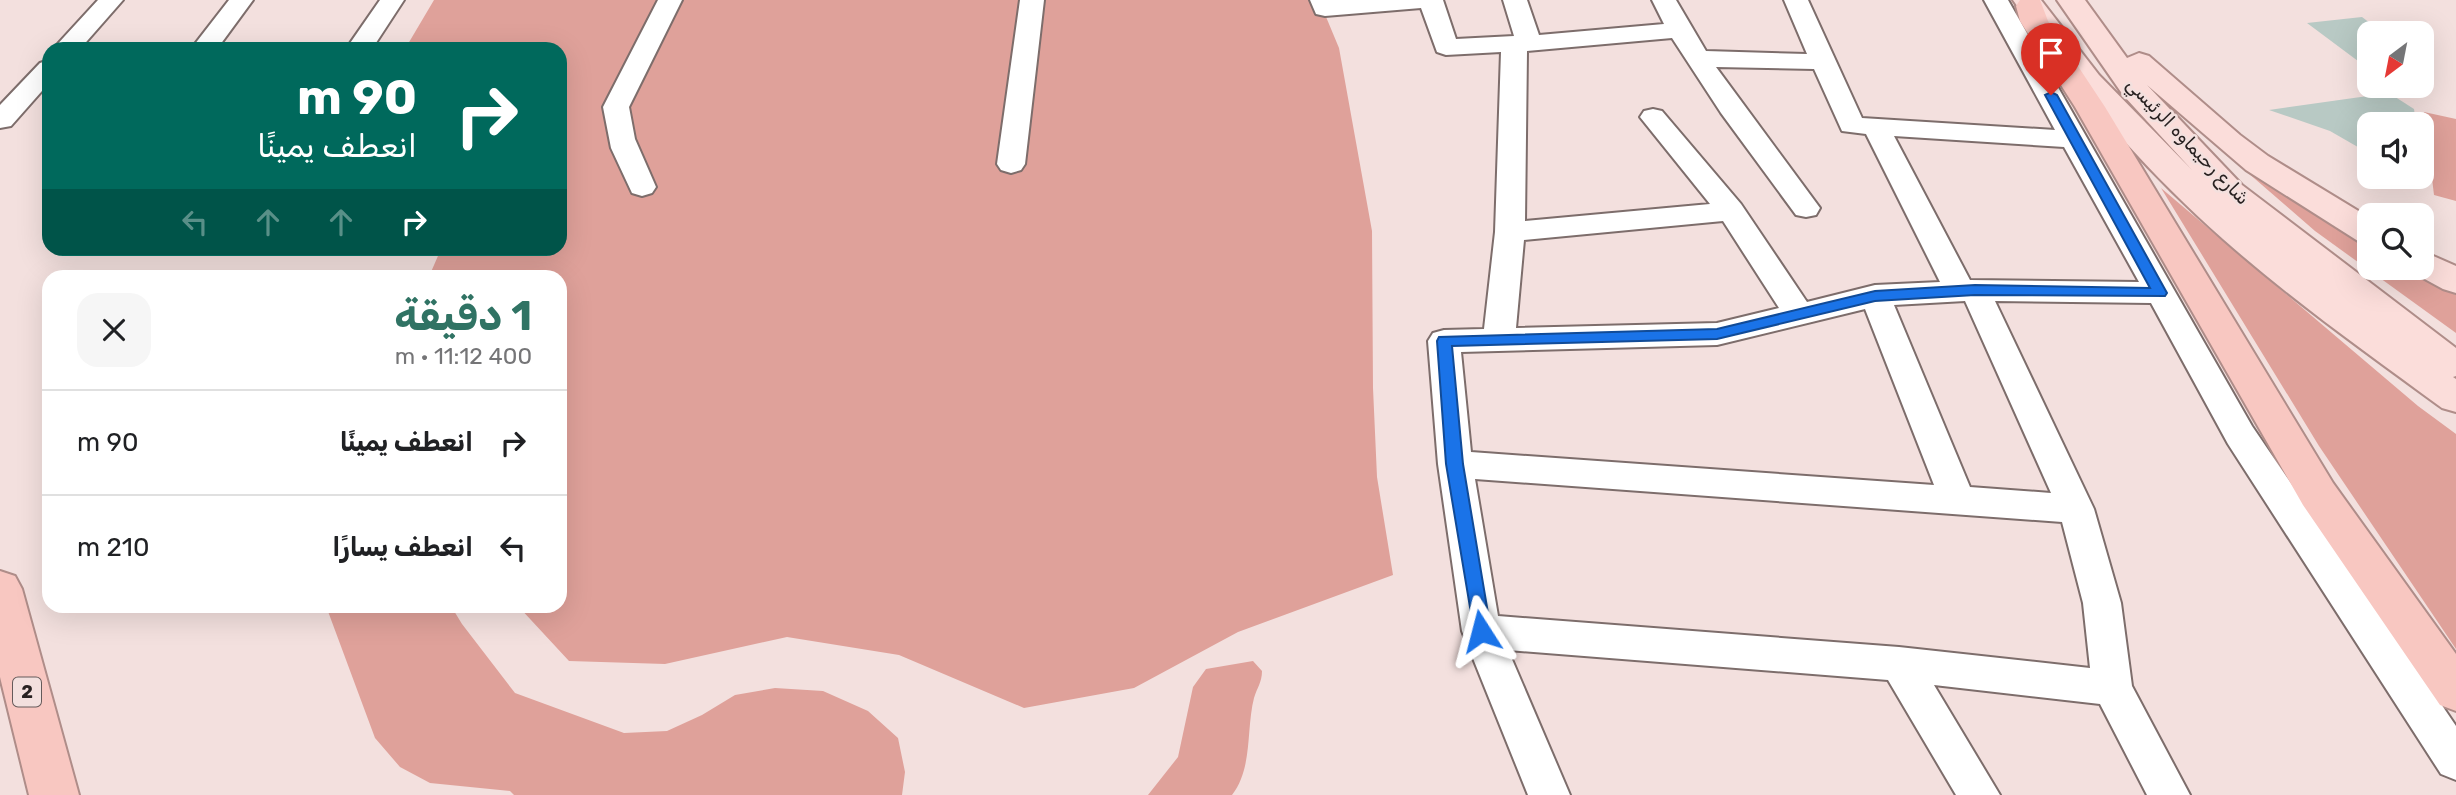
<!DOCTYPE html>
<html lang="ar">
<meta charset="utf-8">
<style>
body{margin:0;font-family:Rubik,Cairo,sans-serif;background:#f6f6f6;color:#202124;direction:rtl;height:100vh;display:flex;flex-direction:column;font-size:26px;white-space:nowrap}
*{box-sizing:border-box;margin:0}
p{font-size:23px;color:#757577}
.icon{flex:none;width:38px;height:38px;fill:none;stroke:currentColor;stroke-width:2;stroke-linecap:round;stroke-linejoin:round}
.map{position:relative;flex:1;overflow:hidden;direction:ltr}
.panel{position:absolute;left:42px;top:270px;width:525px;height:343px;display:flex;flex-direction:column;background:#fff;border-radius:21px;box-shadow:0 7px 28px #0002;direction:rtl}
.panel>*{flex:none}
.top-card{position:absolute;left:42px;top:42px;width:525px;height:214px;border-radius:21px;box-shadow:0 7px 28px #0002;direction:rtl;background:#00695c;color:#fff;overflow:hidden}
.needle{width:46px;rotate:212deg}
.fabs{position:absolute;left:2357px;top:21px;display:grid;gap:14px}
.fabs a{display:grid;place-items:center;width:77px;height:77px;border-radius:14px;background:#fff;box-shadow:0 7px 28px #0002;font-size:35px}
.pin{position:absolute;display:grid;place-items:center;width:60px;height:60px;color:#fff;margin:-72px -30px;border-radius:50% 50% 50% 0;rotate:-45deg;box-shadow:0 0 7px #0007}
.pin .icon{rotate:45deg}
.me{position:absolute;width:77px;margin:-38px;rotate:351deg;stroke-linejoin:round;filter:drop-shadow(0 0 5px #0008)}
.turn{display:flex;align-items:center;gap:24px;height:147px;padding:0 35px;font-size:32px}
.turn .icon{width:91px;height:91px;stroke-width:2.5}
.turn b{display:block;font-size:49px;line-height:60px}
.lanes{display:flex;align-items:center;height:66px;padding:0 35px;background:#0003;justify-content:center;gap:35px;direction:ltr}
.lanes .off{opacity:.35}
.round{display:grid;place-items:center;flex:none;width:74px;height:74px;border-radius:21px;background:#f6f6f6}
.headline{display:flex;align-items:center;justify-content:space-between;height:119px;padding:0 35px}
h1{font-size:42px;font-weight:700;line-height:52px;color:#307364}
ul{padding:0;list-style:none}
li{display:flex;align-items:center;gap:21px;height:105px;padding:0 35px;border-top:2px solid #e0e0e0}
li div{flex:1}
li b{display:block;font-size:26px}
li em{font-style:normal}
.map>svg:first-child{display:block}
.green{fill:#dfa19a}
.building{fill:#b8c9c4}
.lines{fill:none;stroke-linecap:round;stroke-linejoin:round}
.minor-casing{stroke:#7d6d6b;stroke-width:4}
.major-casing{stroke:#af8d89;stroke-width:4}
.highway-casing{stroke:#af8d89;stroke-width:4}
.minor{fill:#fff;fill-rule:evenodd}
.major{fill:#fbddda;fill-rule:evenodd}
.highway{fill:#f8c7c1;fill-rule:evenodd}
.route{fill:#1a73e8;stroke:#114b97;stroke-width:2}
.labels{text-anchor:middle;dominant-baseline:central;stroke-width:5;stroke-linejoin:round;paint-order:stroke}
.shield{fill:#f3e0de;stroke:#655a5a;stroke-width:2}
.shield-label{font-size:18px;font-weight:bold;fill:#282121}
.street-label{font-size:19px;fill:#282121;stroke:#f3e0de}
</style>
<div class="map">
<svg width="2456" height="795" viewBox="0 0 2456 795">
<rect width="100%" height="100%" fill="#f3e0de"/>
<path class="green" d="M434,0h885l20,48 33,183 1,157 4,89 16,98 -155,57 -104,56 -110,20 -125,-53 -112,-18 -122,27 -96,-3 -51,-55h42v-330h-127l-2,-4 10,-23 119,-1v-199h-155z
M2424,112l32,7v82l-22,-6z
M2247,172l122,77 1,19h34l52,27v38l-141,-102z
M2161,188l257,218 38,28v215l-137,-203z
M326,606h125l11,18 53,69 109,40 43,-2 35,-16 33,-20 40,-7 48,3 45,20 30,27 7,34 -3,23h-388l-4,-4 -80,-8 -30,-16 -25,-29z
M1253,661l9,10c0,11 -5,17 -8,27 -8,31 -1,70 -22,97h-84l30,-38 15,-70 13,-18z"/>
<path class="building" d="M2362,17l8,6v47l-63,-47z
M2389,93l25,16 2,15h-46v30l-40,-23 -61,-21z"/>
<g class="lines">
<g class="minor-casing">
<path id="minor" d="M98,0h25l-43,49h-27z
M229,0h24l-36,49h-26z
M380,0h24l-32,49h-26z
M658,0h24l-53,107 6,32 21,48 -4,6 -10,3 -10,-3 -21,-45 -8,-41z
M1020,0h24l-19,164 -4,6 -10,3 -10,-3 -4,-6z
M1310,0h133l13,39 58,-3 -11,-36h24l12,35 125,-11 -12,-24h24l30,51 101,3 -23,-54h24l54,118 193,12 -71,-130h24l244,426 204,300v54l-15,-6 -213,-330 -77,-141 -156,-2 99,208 27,94 11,83 58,109h-43l-47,-91 -166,-19 66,110h-44l-68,-115 -380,-30 62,145h-42l-66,-164 -24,-167 -10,-123 5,-8 11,-3 40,-1 11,-97 6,-180 -55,3 -9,-3 -16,-44 -96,8 -9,-2zM1672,38l49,75 75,102 10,2 10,-2 4,-7 -104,-141 98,2 28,62 24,3 74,148 -65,3 -68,17 -66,-98 -79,-93 -9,-2 -9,2 -4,6 70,87 -185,17 2,-170zM1894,136l170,11 75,135 -169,-2zM1723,221l56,87 -62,15 -201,5 8,-88zM1965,301l86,192 -81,-6 -76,-182zM1865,309l69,176 -463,-33 -10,-100 256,-7zM1475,479l587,43 21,81 7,65 -191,-21 -401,-31z
M49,60v23l-38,43 -11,2v-23l40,-42z"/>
</g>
<g class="major-casing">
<path id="major" d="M2013,0h28l58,75 93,95 -69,-75 -66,-95h28l42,58 12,-5 10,3 91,79 28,21 102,62v26l-12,-3 -112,-71 -99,-85 95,100 214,163v28l-3,1 3,2v33l-14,-4c-74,-54 -150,-108 -219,-169 -78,-69 -151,-153 -210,-239z
M2422,251l34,15v27l-13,-4 -33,-18 -3,-3h15z"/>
</g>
<g class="highway-casing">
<path id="highway" d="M2020,0h20l8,21 57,86 228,376 123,171v57l-16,-6 -137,-200 -228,-398 -55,-86 -4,-15z
M0,571l15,5 7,13 57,206h-50l-29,-118z"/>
</g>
<use href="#minor" class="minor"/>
<use href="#major" class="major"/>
<use href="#highway" class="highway"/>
</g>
<path class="route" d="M2051,92l6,3 110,198 -2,3 -190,-1 -100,6 -158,38 -265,7 11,118 28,167 -3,6 -7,2 -6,-2 -29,-173 -9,-123 2,-4 278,-8 158,-38 100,-6 175,3 -105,-193z"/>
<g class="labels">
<rect class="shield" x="13" y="677.5" width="28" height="29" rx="5"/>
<g class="shield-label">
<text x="27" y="692">2</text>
</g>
<g class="street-label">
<text transform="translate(2188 141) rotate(46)">شارع رحيماوه الرئيسي</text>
</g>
</g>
</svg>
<div class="fabs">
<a><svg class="needle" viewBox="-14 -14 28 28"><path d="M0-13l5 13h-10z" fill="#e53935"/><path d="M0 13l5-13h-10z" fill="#757577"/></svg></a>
<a><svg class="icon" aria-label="sound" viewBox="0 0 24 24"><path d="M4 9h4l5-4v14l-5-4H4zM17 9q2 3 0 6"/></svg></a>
<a><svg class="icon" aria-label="search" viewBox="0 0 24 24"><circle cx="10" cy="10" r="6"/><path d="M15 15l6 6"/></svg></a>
</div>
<div class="pin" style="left:2051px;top:95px;background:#d93025"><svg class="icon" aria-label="arrive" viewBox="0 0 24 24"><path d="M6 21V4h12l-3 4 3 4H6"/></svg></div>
<svg class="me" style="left:1481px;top:631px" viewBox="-20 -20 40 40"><path d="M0-17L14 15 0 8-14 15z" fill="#1a73e8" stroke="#fff" stroke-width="4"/></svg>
<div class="top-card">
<div class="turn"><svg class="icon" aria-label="right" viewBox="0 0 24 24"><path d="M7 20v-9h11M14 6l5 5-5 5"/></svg><div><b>90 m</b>انعطف يمينًا</div></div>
<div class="lanes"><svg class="icon off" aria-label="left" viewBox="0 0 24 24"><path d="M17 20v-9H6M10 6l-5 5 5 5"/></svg><svg class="icon off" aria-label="ahead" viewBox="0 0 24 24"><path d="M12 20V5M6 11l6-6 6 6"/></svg><svg class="icon off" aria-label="ahead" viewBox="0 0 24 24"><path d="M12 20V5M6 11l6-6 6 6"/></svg><svg class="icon" aria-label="right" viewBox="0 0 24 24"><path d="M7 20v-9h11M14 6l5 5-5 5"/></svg></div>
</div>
<section class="panel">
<div class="headline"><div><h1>1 دقيقة</h1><p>400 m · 11:12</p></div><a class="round"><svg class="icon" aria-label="close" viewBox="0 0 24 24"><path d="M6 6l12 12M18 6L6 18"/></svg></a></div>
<ul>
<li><svg class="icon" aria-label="right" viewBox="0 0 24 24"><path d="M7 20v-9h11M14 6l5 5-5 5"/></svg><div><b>انعطف يمينًا</b></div><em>90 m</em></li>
<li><svg class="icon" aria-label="left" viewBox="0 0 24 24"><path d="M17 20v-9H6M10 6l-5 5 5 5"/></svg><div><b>انعطف يسارًا</b></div><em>210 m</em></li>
</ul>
</section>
</div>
